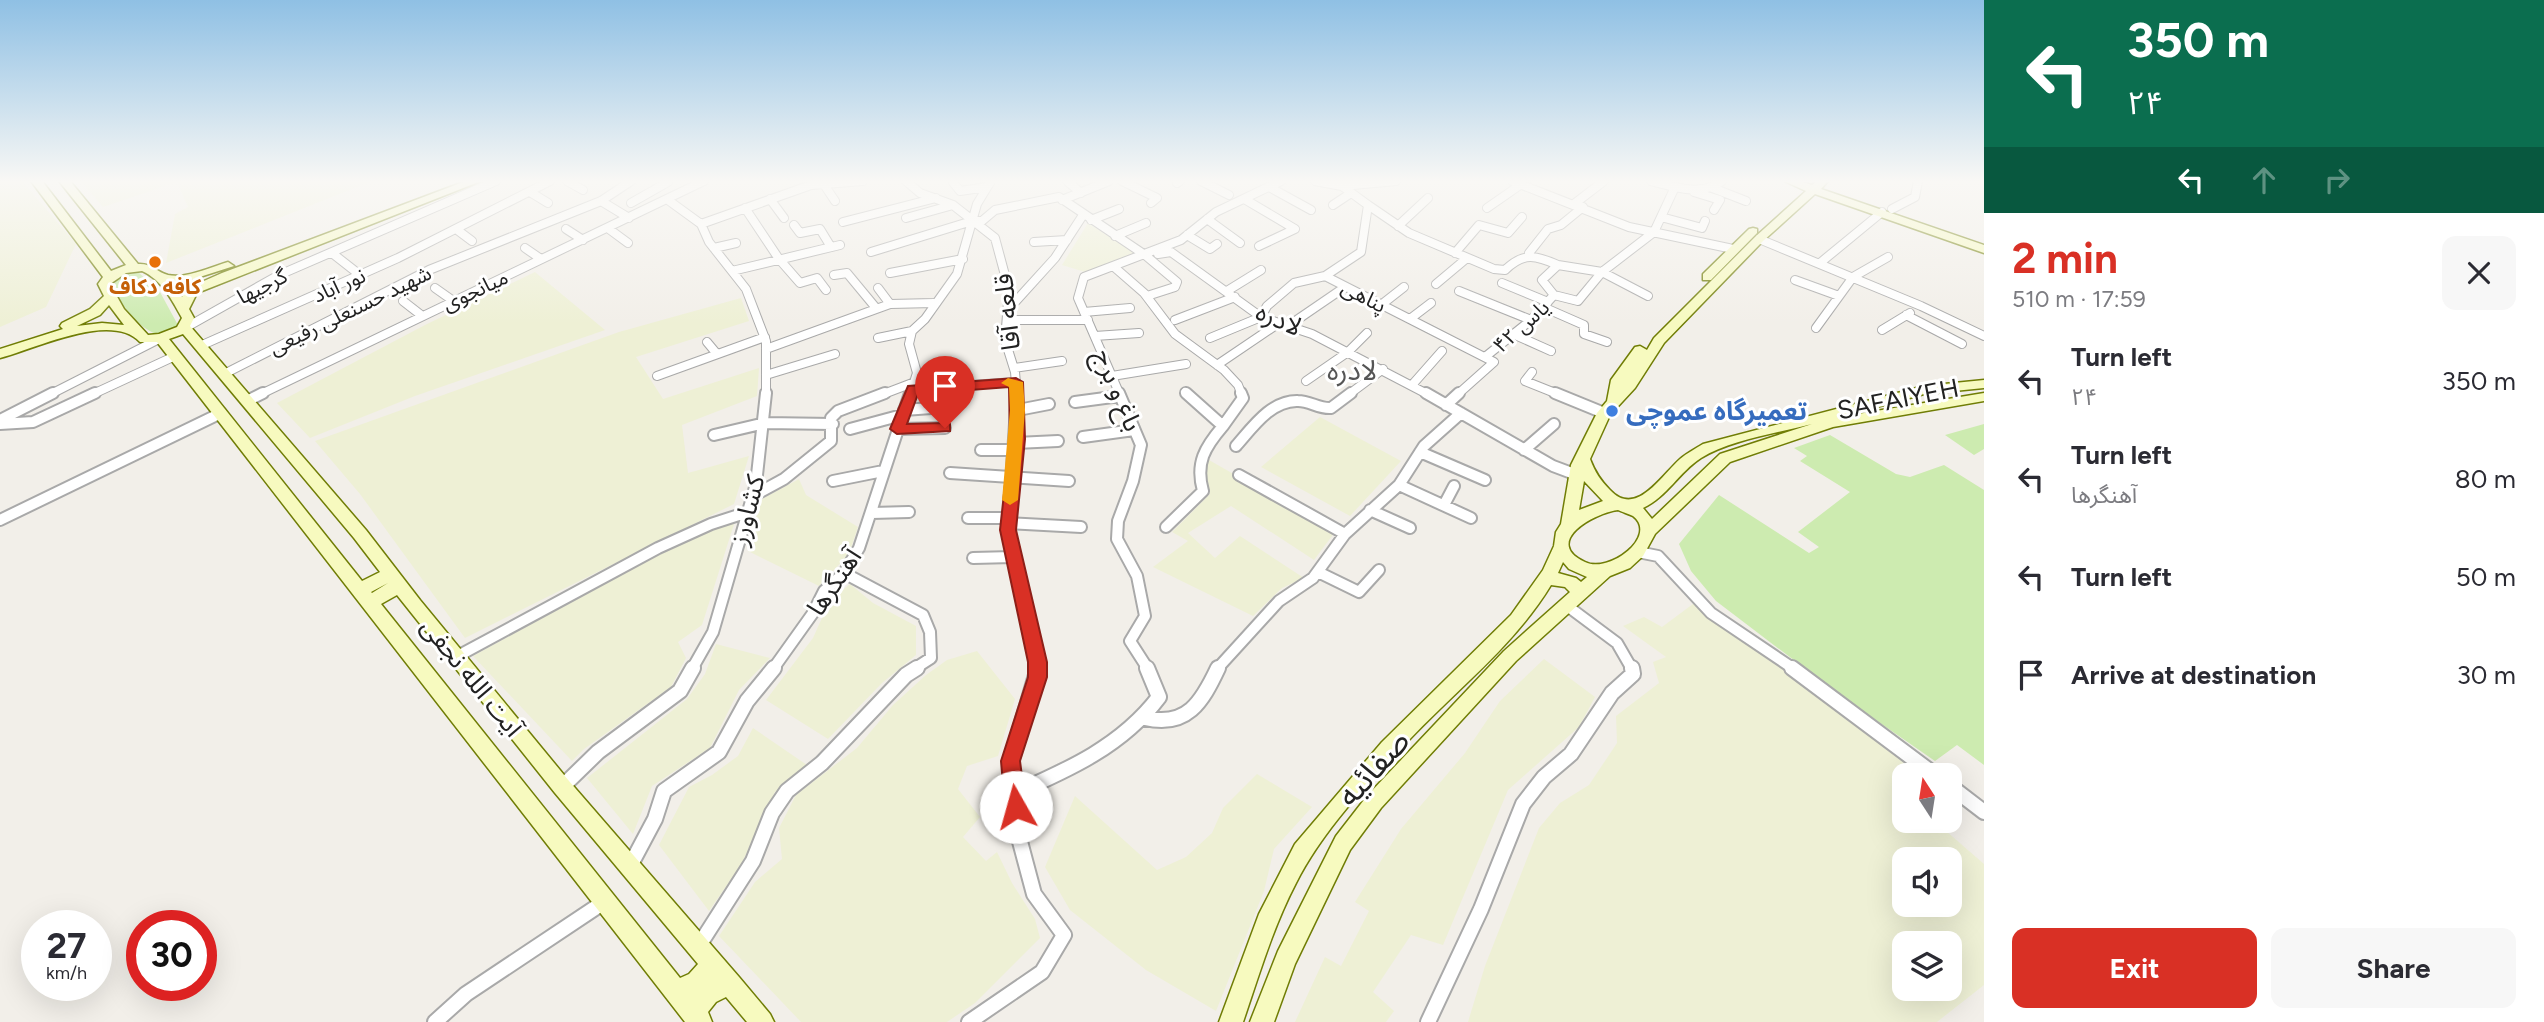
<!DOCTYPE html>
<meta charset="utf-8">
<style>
body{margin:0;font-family:Figtree,"Noto Sans Arabic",sans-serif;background:#f7f7f7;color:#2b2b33;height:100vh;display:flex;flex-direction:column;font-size:26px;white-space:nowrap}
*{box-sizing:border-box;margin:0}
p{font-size:23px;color:#7c7c81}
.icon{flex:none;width:38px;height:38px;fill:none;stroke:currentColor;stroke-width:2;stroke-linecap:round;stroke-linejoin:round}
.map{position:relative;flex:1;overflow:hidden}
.details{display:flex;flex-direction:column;background:#fff;width:560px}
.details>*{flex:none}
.guide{background:#0b6e4f;color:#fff;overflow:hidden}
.needle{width:46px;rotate:348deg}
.tools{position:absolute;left:1892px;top:763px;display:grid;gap:14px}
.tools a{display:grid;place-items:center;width:70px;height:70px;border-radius:14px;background:#fff;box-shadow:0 7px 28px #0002;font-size:35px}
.speed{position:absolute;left:21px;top:910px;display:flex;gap:14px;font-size:35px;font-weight:700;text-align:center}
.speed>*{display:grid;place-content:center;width:91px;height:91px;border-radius:50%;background:#fff;box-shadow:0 7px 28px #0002;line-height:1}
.speed small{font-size:18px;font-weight:400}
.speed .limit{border:10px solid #d22;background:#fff;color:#111}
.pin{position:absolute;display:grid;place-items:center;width:60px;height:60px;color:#fff;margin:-72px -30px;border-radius:50% 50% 50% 0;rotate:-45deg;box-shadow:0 0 7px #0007}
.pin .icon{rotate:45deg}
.me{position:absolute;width:77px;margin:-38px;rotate:353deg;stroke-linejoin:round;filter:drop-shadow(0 0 5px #0008)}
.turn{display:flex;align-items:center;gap:24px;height:147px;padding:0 28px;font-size:32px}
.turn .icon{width:91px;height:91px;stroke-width:2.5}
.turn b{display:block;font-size:49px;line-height:60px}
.lanes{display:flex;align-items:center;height:66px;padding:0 28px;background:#0003;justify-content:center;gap:35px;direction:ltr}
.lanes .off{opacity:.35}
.round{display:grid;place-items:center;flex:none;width:74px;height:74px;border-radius:14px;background:#f7f7f7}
.summary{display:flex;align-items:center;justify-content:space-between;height:119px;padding:0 28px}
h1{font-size:42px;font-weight:700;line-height:52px;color:#d93025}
.button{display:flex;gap:14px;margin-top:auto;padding:14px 28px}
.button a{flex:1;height:80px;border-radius:14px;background:#d93025;color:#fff;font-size:28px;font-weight:700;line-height:80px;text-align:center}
.button a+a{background:#f7f7f7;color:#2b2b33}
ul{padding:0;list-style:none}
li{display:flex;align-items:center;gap:21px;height:98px;padding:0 28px}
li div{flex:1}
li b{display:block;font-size:26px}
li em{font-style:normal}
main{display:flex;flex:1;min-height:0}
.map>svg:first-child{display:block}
.farmland{fill:#eef0d5;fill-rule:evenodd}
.grass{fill:#cdebb0}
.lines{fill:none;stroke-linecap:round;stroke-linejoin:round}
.street-far2-casing{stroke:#a9a9a9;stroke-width:10}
.street-far1-casing{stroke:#a9a9a9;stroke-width:14}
.street-casing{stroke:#a9a9a9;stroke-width:18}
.secondary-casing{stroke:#707d05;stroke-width:3}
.street-far2{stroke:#fff;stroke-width:8}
.street-far1{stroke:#fff;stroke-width:10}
.street{stroke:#fff;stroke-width:14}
.secondary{fill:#f7fabf;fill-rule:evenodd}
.route{fill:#d93025;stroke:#8d1f18;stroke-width:2}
.slow{fill:#f59e0b}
.food-dot{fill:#e8710a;stroke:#fff;stroke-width:2.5}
.shop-dot{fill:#3f7fe0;stroke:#fff;stroke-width:2.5}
.labels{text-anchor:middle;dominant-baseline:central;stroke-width:6;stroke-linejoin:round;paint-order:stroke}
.far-street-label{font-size:21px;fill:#222;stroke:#fff}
.far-food-label{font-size:21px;font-weight:bold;fill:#c56008;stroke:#fff}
.street-label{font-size:26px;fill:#222;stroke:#fff}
.shop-label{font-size:26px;font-weight:bold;fill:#366cbe;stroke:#fff;text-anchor:start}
.neighbourhood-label{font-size:28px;fill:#555;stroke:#fff}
.near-street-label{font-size:32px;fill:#222;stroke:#fff}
</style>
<main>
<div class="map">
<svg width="1984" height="1022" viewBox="0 0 1984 1022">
<rect width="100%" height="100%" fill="#f2efe9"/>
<path class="farmland" d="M0,181h22l54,63 -30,63 -46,20z
M81,181h291l-206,82 9,-49 13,-7 -11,-25 -74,25z
M1088,223l46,30 -49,19 -23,-7z
M535,272l70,58 -190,66 -105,42 -33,-35 148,-78z
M741,298l8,23 -113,36 27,42 96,-31 -2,28 -75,29 6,48 61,-17 -15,48 -269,134 -105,-144 -45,-53 304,-109z
M1320,417l81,44 -51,55 -89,-49z
M1209,460l126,72 -21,28 -83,-54 -43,27 27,25 25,-22 64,42 -22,10 -29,28 -100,-49 35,-26 -16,-9 38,-38 -6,-20z
M799,479l7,16 52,32 -9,27 -30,32 -71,-35 7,-42 5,-9z
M735,521l-33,104 -24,17 8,16 -15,29 -87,62 -12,12 -99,-105 172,-94 77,-38z
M850,584l23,19 43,23v29l-34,28 -54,56 -62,-39 47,-62 17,-38z
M1697,601l239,174h-32v46h36l-2,3 46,40v121l-47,37h-469l17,-56 54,-138 21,-25 29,-18 28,-42 -1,-27 43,-33 -6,-21 13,-5 -43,-31 21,-9 18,10zM1904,859h46v46h-46zM1904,943h46v46h-46z
M716,644l54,14 -31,32 -29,58 -58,38 -19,48 -46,-56 100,-79 18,-25z
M977,651l38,48 -17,57 -31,10 -9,23 22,28 -17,20 23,24 11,-9 15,31 23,36 5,19 -65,65 -28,19h-146l-82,-86 36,-54 27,-23 -3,-31 17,-33 61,-47 36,-43 33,-30 21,-15z
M1544,659l51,38 -16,30 -71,63 -65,155 -32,-10 -38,57 21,19 -8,11h-91l30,-65 16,9 28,-55 -14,-9 46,-73 64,-76 35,-52z
M753,728l54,37 -32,27 -34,73 -32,46 -50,-66 30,-58 23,-12 26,-19z
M1257,774l55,33 -38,42 -10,42 -48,120 -70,-41 -76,-60 -25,-43 30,-71 82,74 29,-13 26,-24 11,-25z"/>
<path class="grass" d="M138,272l22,20 19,35c-7,3 -15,8 -22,7 -18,-5 -47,-38 -42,-57z
M1984,424v25l-10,6 -29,-20z
M1830,435l66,39 14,3 34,-12 40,25v275l-27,-20 -22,16 -94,-65 -125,-95 -25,-30 -12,-27 40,-49 90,58 10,-6 -21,-15 52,-40 -50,-31 7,-5 -13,-8z"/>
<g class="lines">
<g class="street-far2-casing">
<path id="street-far2" d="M567,181l16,9
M906,181l14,12 33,12 42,33 14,52 -4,50 10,32 2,23
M952,181l8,10 27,-4
M1067,181l14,12
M1122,181l35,17 -6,5
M1201,181l28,14
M1315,181l27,5 26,19 -7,47 -36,24 169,86 -37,33
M1512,181l117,46 104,22
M1651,181c24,6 50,16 71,0
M823,183l12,18
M1177,183l3,-2
M1342,186l54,-5
M1710,187l36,14
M1271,188l40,22
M530,192l18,11
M1694,192l26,8 -6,10
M770,199l14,19
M668,200l33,24 8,18 37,47 20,52v54
M1062,200l47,-19
M1246,200l49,29 -36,17
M601,201l28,17
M631,203l37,-21
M1574,204l30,-23
M1333,205l18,-12
M1368,205l41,28 85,36 11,1c19,-18 30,-15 53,-5
M745,208l34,51 21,24 17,-5 9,12
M1487,208l33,-23
M1892,209l23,-12 3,-16
M1661,217l41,11 3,-7
M906,218l47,-13
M1207,219l33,24
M1091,220l28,-11
M843,222l93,-24
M701,224l110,-39 52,-4
M794,225l6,8 20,-4 11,18
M1398,226l30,-28
M456,229l16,12
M566,229l17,11
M609,229l19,14
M1187,235l23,14 7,-5
M1115,236l31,-13
M1759,239l162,67 63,30
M1034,242l33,-2
M525,248l16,11
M714,248l22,-5
M871,252l101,-31h10l13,-11 64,-13 86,58 32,27 -2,5 -28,9
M332,253l28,22
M1455,253l24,-28 29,8 14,-16
M1529,253l19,-24 13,-4 22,-18
M1158,254l13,-2 90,65 51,17 117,61
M1820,263l62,-51
M1113,266l31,27 31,41 49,36 14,15 4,10
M732,271l108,-26
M890,273l73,-14
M834,275l13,-2 29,35
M1795,280l44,16
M1502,283l46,19
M1436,284l31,-26
M435,288l17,12
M878,288l12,16
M1227,291l34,-21
M1459,291l72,29
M1554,295l24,6 24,-29 46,24
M403,301l18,14
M1381,305l23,-18
M1543,307l41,18v9l23,8
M1006,312l49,-54 28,-43
M1084,312l46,-4
M1906,315l56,29
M1410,319l21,-16
M1007,320h81
M1175,320l60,-23
M1288,326l57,-39
M185,328l94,-53 217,-94
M1816,328l37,-51 35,-20
M1882,330l28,-17
M1513,334l38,17
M1095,336l44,-3
M878,338l34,-7
M1210,338l51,-21 6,-11 27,-23 31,-7
M707,342l10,12
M200,346l198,-88 152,-77
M766,349l124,-45 44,-1
M1485,357l46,-37 23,-25 -12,-15 16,-15 44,7 52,-40 21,-45
M1217,365l62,-42
M1014,368l48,-7
M1532,372l-7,9 35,14
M224,374l205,-104 172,-69 30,-20
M766,375l69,-21
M657,376l108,-39
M1112,376l74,-12
M1306,381l42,-29 19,-19
M1412,385l30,-34
M913,389l102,-7
M1185,392l3,3
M49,395l112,-57
M91,395l84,-39
M259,395l445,-214
M881,395l34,-13
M910,395l7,-22 -8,-29 3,-13 13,-12 32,-45 20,-70 14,-23
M1120,395l-42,-97 6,-21 97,-37 35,-28 65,-31
M1348,395l35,-26"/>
</g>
<g class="street-far1-casing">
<path id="street-far1" d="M1017,393l-9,136 30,140
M1119,393l22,52 -8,36 -15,40 -1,18 20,37 8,40 -15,25 18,28
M1186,393l37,33 20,-28 -2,-5
M1426,393l127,73 24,9
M1555,393l49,20
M247,401l16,-8
M1075,402l45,-6
M1446,405l13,-12
M904,410l41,-3
M1018,410l31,-6
M0,420l53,-27
M0,424l33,-2 62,-29
M850,429l52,-14
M897,429l48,-1
M714,435l51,-12 68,1
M1083,437l51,-7
M1016,443l42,-2
M1236,446c16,-18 35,-46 62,-45 12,0 21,8 33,7l20,-15
M981,450h34
M1524,450l30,-26
M1420,452l65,28
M950,473l119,8
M1239,475l106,59
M833,481l50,-10
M1399,485l72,33
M753,496l31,-17 47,-38v-23l7,-7 47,-18
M1444,505l10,-19
M1370,510l40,18
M872,513l37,-1
M968,518h40
M0,520l221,-107
M1008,523l73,4
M1166,527l37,-36c-8,-28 2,-44 20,-65
M1638,552l20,4 53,57 83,56
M973,558l40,-1
M1318,572l41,20 20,-22
M844,573l79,42 7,17 1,26 -17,11
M1566,605l51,38 15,26
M456,657l202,-109 53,-24 37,-12
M692,669l21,-37 43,-148 10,-91
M773,669l40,-56 11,-22 20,-18 15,-25 51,-155
M1217,669l62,-68 34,-23 32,-44 54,-49 25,-39 37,-33"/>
</g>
<g class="street-casing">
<path id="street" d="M1792,668l143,107
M1145,718c42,10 57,-16 73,-50
M1950,786l34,26
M562,787l36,-35 82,-61 13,-23
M1013,794c55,-24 109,-48 146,-97l-12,-29
M630,866l25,-47 9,-28 55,-39 28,-51 27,-33
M698,947l55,-86 19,-48 15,-22 35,-28 84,-88 11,-7
M435,1022l31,-28 138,-92
M969,1022l73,-50 22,-37 -30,-41 -16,-60 -7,-52v-21l27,-93
M1428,1022l53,-113 42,-105 21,-27 27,-23 41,-61 21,-19 -1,-6"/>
</g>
<g class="secondary-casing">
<path id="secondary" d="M31,181h11l69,90 15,-6 -67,-84h11l68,83c13,-1 19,8 30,11 18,4 43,-8 60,-13l6,4 -53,17h-9l10,14 6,-9 34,-15 244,-92h15l-284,112 -8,16 5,9 -4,8 176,204 54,70 149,181 170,196 31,37 4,8h-27l-21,-25 -10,5 -8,10 4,10h-27l-528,-680h-17c-29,-31 -105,7 -140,16v-9l63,-20 -3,-3 2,-3 28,-14 14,-13 -6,-12 5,-7zM142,271c20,9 30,29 40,47l-5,9 -18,7 -11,1 -24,-26 -14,-25 16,-11zM109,305l15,20 -22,-2 -25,3 23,-11zM183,334l171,204 26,34 -18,9 -193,-242zM388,583l-16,10 -1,-1zM397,595l158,198 143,171 -9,10 -9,4 -299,-374z
M1784,181h15l13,4 5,-4h11l-7,8 163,56v8l-169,-59 -52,47 -99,102 -29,45 -25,27 -20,44c5,13 10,21 20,31 26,28 51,-14 70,-31 7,-6 15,-10 23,-15l221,-58 60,-6v8l-60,6 -84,23 144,-24v8l-151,26 -103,35 -75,72 -12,22 -13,12 -20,8 -94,85 -135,147 -31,42 -55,114 -21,58h-24l28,-71 58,-115 31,-40 137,-145 66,-59 -5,-5 -14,-2c-37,61 -94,104 -143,156 -41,43 -85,89 -112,142 -23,44 -37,92 -53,139h-24l40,-108 36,-70 87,-102 129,-127 32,-45 11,-24 2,-14 5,-8 10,-59 26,-52 10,-12 4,-21 24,-33 5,-1 7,4 7,-12 101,-101 51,-46zM1812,424l-92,30 -68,65 -9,-11c24,-11 36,-36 58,-50 29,-18 77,-25 111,-34zM1584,481l19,20 -24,9zM1618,510c4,2 11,4 15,6 26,20 -24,58 -48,46 -43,-20 9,-49 33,-52zM1563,562l6,7 18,8 -6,5 -5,-4 -18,-5z
M1753,228l4,1v4l-46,47h-8v-6l46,-45z"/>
</g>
<use href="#street-far2" class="street-far2"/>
<use href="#street-far1" class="street-far1"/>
<use href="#street" class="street"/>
<use href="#secondary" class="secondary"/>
</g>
<linearGradient id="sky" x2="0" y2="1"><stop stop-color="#8fc0e4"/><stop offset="0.56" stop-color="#f9f8f5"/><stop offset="1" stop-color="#f9f8f5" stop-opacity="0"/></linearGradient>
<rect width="1984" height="324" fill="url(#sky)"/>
<path class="route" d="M1016,378l7,4 2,57 -9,91 31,132v15l-27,84 6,46 -3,7 -7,2 -8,-2 -3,-7 -4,-46 27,-84v-15l-28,-132 10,-91 -1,-52 -91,7 -11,30 38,-1 5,1v7l-53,3 -7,-5 18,-43z"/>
<path class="slow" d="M1008,378l15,4 2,28 -7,90 -8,5 -8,-5 8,-90 -1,-23 -8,-4z"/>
<circle class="food-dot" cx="155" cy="262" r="7"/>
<circle class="shop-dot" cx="1612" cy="411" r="7"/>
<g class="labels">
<g class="far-street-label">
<text transform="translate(339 285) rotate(-24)">نور آباد</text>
<text transform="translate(262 286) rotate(-27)">گرجیها</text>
<text transform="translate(475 290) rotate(-25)">میانجوی</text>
<text transform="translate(1364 296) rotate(27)">پناهی</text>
<text transform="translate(350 310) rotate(-26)">شهید حسنعلی رفیعی</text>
<text transform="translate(1521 326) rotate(-42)">یاس ۴۲</text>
</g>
<g class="far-food-label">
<text x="155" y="286">کافه دکاف</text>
</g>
<g class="street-label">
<text transform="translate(1007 312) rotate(-96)">قلعه آقا</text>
<text transform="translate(1279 319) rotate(23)">لادره</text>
<text transform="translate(1118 390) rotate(67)">باغ و برج</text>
<text transform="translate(1898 399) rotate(-11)">SAFAIYEH</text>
<text transform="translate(747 510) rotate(-75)">کشاورز</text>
<text transform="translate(834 582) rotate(-56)">آهنگرها</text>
<text transform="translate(472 677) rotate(51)">آیت الله نجفی</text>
</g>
<g class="shop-label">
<text x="1626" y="411">تعمیرگاه عموچی</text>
</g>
<g class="neighbourhood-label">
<text x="1352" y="370">لادره</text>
</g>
<g class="near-street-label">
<text transform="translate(1373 768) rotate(-48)">صفائیه</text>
</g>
</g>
</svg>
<div class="tools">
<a><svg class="needle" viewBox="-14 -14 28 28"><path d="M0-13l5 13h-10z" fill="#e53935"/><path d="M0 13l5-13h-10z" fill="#7c7c81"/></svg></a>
<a><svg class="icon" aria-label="sound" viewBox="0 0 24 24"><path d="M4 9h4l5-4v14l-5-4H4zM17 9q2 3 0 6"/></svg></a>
<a><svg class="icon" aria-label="layers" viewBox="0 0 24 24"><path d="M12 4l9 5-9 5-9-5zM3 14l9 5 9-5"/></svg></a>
</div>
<div class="speed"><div>27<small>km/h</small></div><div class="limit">30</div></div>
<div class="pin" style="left:945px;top:428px;background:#d93025"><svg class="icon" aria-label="arrive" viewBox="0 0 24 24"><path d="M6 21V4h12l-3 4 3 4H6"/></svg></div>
<svg class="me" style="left:1016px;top:807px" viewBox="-20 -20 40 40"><circle r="19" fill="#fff"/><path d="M0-13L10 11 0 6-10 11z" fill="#d93025"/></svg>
</div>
<section class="details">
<div class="guide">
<div class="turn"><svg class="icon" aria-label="left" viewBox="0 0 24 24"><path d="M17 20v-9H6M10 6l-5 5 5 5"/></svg><div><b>350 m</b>۲۴</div></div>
<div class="lanes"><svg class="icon" aria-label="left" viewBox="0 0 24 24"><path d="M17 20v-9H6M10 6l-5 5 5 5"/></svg><svg class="icon off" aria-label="ahead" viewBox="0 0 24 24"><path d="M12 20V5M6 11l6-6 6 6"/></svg><svg class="icon off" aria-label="right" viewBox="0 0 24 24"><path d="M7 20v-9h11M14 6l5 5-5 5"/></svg></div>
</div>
<div class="summary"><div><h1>2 min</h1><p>510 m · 17:59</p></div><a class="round"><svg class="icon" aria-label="close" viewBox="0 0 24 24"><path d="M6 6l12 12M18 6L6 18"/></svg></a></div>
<ul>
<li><svg class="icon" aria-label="left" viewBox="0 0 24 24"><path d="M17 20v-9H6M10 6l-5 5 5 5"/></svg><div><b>Turn left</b><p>۲۴</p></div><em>350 m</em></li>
<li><svg class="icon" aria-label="left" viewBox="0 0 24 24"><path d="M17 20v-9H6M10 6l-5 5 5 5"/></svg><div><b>Turn left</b><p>آهنگرها</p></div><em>80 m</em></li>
<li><svg class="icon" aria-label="left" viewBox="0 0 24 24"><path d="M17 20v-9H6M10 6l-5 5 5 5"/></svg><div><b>Turn left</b></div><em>50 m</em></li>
<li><svg class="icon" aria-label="arrive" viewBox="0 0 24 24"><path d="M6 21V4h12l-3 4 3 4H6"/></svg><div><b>Arrive at destination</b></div><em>30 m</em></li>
</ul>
<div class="button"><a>Exit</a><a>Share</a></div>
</section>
</main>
